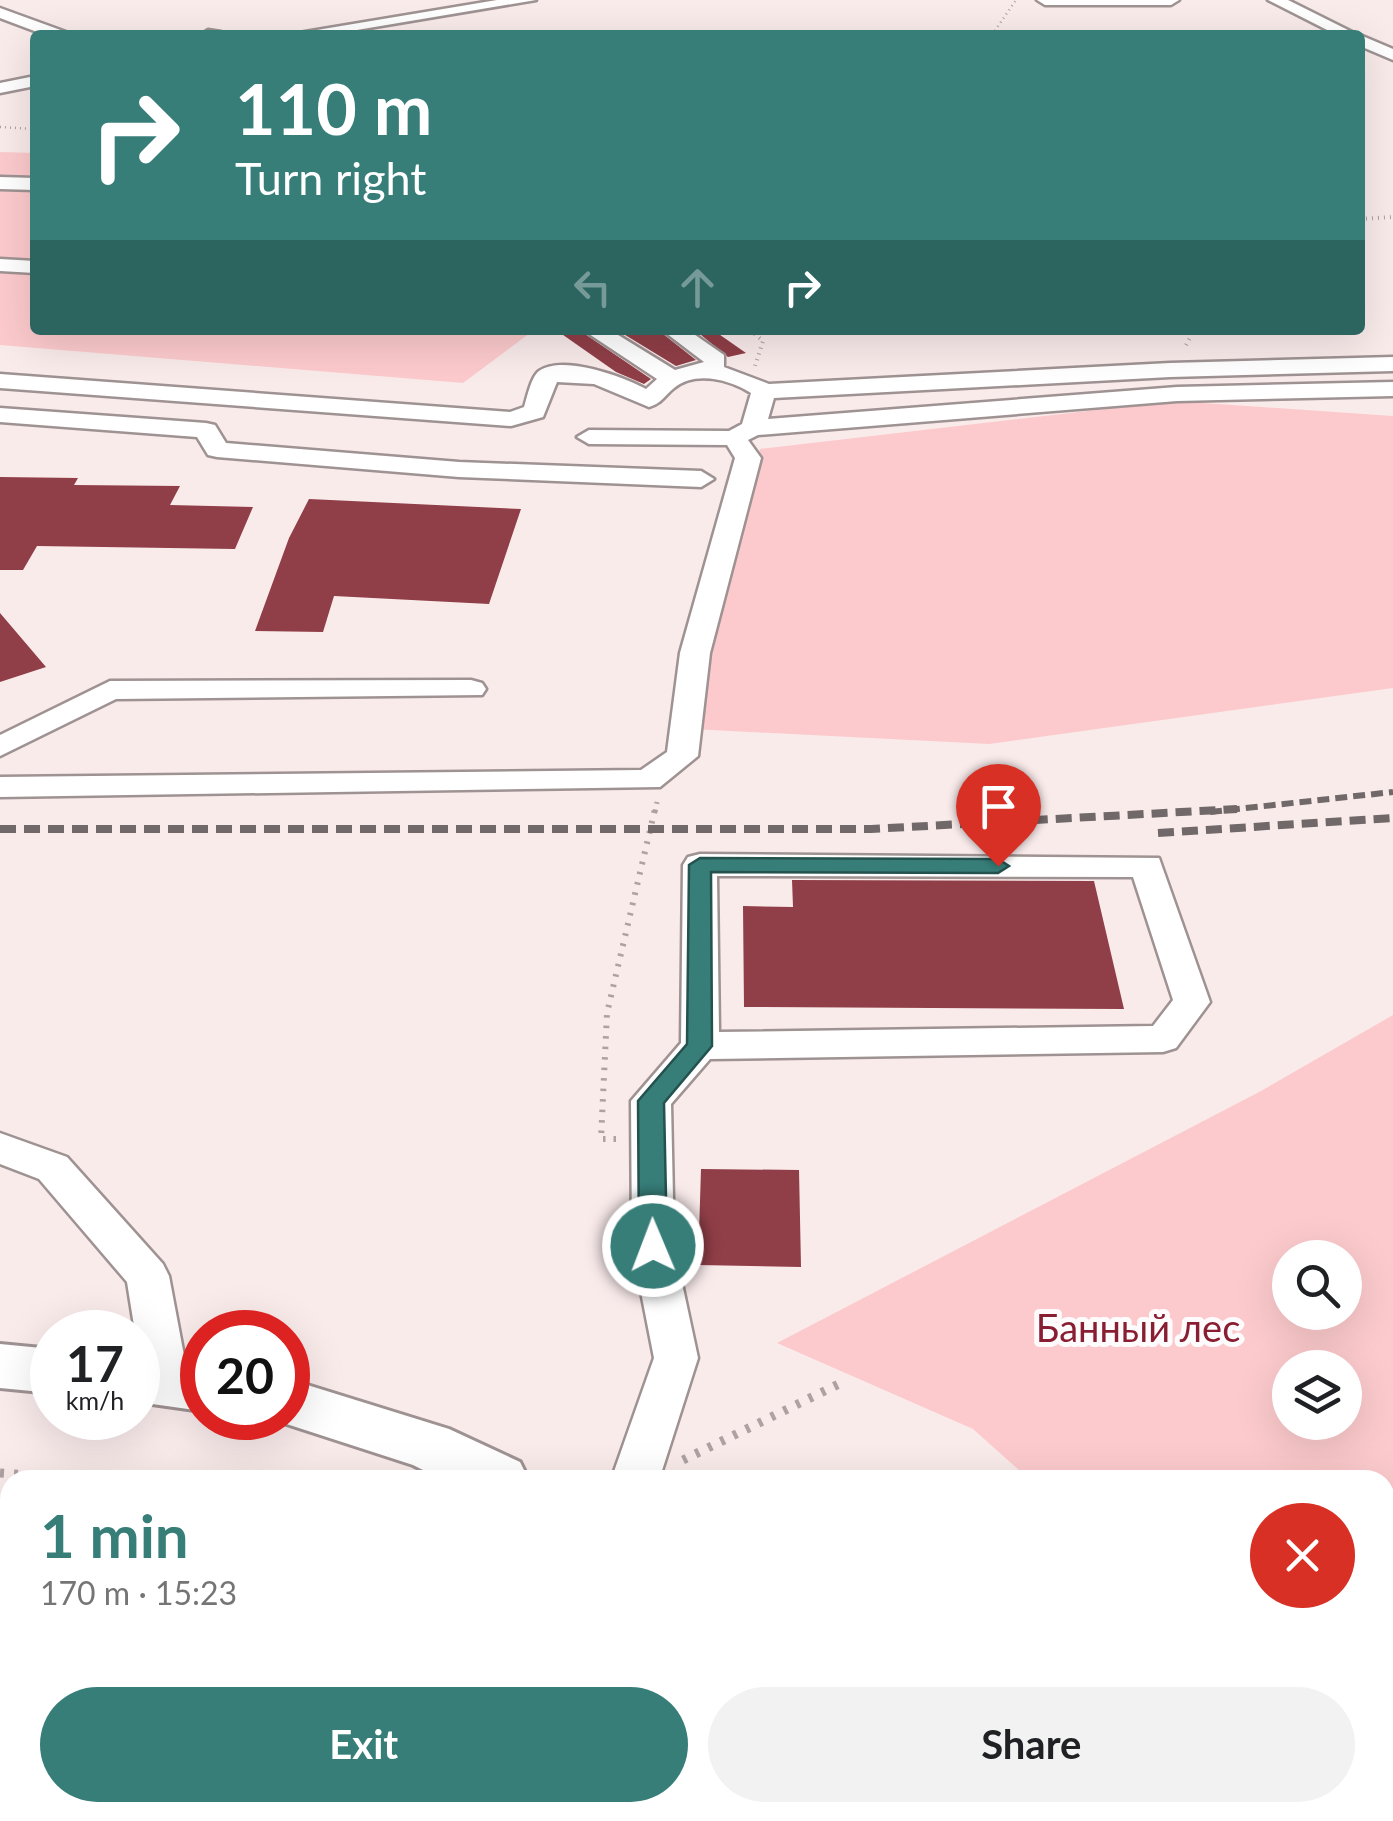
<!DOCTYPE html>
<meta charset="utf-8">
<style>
body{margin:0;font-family:Lato,sans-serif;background:#f2f2f2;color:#202124;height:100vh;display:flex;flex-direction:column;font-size:38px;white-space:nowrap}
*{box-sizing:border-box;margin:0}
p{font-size:32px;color:#757577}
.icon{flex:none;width:55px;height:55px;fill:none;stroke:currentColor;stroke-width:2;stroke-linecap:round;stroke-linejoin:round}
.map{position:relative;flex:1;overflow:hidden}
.side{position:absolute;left:0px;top:1470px;width:1395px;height:352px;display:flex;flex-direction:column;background:#fff;border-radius:30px 30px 0 0;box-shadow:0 10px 40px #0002}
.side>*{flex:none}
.guide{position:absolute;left:30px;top:30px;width:1335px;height:305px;border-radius:10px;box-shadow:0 10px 40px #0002;background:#377e79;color:#fff;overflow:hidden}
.buttons{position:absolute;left:1272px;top:1240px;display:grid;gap:20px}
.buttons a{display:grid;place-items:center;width:90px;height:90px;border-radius:50%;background:#fff;box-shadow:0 10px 40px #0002;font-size:50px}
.speed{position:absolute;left:30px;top:1310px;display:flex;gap:20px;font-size:50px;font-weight:700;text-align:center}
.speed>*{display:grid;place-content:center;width:130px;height:130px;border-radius:50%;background:#fff;box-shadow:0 10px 40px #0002;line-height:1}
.speed small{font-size:25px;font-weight:400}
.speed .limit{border:15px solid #d22;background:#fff;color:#111}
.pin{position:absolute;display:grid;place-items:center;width:85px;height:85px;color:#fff;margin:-102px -42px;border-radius:50% 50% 50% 0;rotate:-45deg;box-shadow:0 0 10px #0007}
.pin .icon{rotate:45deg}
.me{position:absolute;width:110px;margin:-55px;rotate:359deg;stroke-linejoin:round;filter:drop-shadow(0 0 8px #0008)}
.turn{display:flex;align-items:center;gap:35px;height:210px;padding:0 40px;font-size:45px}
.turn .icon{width:130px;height:130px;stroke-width:2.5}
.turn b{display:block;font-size:70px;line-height:85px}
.lanes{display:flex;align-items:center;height:95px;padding:0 40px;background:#0003;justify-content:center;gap:50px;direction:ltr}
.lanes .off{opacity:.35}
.round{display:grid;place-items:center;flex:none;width:105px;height:105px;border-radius:52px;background:#f2f2f2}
.overview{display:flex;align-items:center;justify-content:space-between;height:170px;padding:0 40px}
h1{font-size:60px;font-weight:700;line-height:75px;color:#377e79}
.action{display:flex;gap:20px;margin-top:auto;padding:20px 40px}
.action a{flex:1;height:115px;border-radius:60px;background:#377e79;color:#fff;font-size:40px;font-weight:700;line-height:115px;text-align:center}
.action a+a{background:#f2f2f2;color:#202124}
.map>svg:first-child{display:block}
.green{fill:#fccacc;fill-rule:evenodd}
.building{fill:#903e47}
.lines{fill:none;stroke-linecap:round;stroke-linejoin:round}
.minor-casing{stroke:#9f9292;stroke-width:5}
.major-casing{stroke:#9f9292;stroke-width:6}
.path-far4{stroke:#ada1a1;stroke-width:2.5;stroke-dasharray:1 4;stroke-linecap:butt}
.path-far3{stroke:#ada1a1;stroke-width:4;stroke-dasharray:1 5;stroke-linecap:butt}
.path-far2{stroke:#ada1a1;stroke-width:5;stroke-dasharray:2.5 6;stroke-linecap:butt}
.path-far1{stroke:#ada1a1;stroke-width:6;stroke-dasharray:2.5 8;stroke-linecap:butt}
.path{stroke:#ada1a1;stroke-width:9;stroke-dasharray:4 10;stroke-linecap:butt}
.minor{fill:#fff;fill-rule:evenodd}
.major{fill:#fff;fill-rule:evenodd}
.rail-far1{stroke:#716969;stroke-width:6;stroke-dasharray:12 6;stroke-linecap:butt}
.rail{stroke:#716969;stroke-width:8;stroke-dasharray:16 8;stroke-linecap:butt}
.route{fill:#377e79;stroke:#24524f;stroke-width:2.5}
.labels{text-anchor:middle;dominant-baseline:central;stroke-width:10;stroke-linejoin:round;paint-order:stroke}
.near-park-label{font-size:38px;fill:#891e32;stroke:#fefbfc}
</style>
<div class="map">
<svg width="1393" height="1821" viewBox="0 0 1393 1821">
<rect width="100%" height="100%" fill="#faebeb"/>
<path class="green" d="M0,152l35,1v177h499l-71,53 -463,-38z
M1174,401l219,15v272l-404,56 -298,-15 69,-280z
M1393,1015v772l-8,-4v-303h-355l-57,-51 -196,-86 484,-252zM1290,1258h55v54h-55zM1290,1368h55v54h-55z
M559,1812h289l17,9h-307z"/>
<path class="building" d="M556,330h23l72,49 -7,5 -28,-12z
M617,330h41l38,30 -20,6z
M695,330h18l33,23 -18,4z
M0,477l78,1 -4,7 106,1 -10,19 83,2 -18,42 -198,-3 -14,24h-23z
M309,499l212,10 -32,95 -155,-8 -11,36 -68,-1 34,-93z
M0,613l46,54 -46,15z
M792,880l302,1 30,128 -380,-2 -1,-101 50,1z
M701,1169l98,1 2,97 -103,-2z"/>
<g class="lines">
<g class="minor-casing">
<path id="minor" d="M497,0h39l-209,35h-40z
M1037,0h142l-8,5h-126z
M1268,0h20l70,35h-21z
M0,8l66,24 2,3h-23l-45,-17z
M208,30l13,2 2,3h-23z
M1360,35l33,14v11l-33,-14z
M35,76v10l-35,7v-10z
M0,177l35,1v12l-35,-1z
M0,259l35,2v12l-35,-2z
M583,330h27l65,40 29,-8 -42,-32h26l36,25v12l45,17 401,-21 223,-6v14l-223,6 -396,21 -6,21 409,-32 216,-5v14l-216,5 -419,34 -10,5 13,18 -51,195 -12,103 -38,31 -660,10v-20l641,-7 26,-18 13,-99 55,-195 -8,-13 -138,-1 -12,-7 12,-7 140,1 13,-7 9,-31c-21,-13 -55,-23 -77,-5 -9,7 -13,16 -25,19l-55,-23 -37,-2 -14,35 -32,9 -511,-38v-14l510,38 14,-5c3,-9 7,-30 15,-36 24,-17 85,6 107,18l11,-10z
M0,408l206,15 9,2 11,18 233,19 242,9 13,8 -13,8 -242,-10 -242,-20 -9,-2 -11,-18 -197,-15z
M471,680l11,3 4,6 -4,6 -366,4 -116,57v-21l110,-54z
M700,854l459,4 51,144 -34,46 -13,4 -453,7 -39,45 3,142 24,112 -39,122h-48l43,-122 -22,-112 -1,-145 50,-58 2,-178 5,-8zM717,876l416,1 40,123 -20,26 -434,6z
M0,1133l67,24 96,107 6,12 20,106 -7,13 -16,6 -16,-6 -7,-13 -16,-100 -88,-103 -39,-15z
M356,1812h54l-1,9h-54z"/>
</g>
<g class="major-casing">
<path id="major" d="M0,1344l52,5v44l-52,-5z
M138,1356l64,9v46l-64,-9z
M288,1379l161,50 71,33 9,18h-86l-30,-15 -145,-47h20z
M1109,1812h79l3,9h-78z"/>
</g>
<path class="path-far4" d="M992,35l24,-35
M0,127l35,2"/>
<path class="path-far3" d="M1360,219l33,-2
M750,330l13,11 -8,25
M1186,345l8,-15"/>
<path class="path-far2" d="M655,812l2,-10"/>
<path class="path-far1" d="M616,1139h-15l6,-126 48,-204"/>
<path class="path" d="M683,1460l158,-77
M0,1473l108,7"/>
<use href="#minor" class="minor"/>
<use href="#major" class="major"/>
<path class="rail-far1" d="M1210,812l183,-20"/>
<path class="rail" d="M0,829h871l366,-20
M1158,833l235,-15"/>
</g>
<path class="route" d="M700,858l298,1 11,7 -11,7 -287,-1 1,174 -48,57 3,143 -14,11 -14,-11 -1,-145 49,-57 2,-179z"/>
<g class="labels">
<g class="near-park-label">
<text x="1138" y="1327">Банный лес</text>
</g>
</g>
</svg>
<div class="buttons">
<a><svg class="icon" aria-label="search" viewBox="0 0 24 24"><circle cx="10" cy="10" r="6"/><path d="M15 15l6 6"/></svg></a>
<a><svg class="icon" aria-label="layers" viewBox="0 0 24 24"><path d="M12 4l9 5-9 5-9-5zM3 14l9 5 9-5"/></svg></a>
</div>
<div class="speed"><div>17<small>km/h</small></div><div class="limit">20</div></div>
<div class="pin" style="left:998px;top:866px;background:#d93025"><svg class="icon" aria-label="arrive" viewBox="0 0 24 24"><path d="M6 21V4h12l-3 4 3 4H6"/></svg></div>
<svg class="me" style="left:653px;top:1246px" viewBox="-20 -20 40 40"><circle r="17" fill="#377e79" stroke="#fff" stroke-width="3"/><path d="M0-11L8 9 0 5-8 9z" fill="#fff"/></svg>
<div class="guide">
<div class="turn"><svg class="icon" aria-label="right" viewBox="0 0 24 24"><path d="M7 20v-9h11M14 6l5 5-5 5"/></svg><div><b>110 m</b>Turn right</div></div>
<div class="lanes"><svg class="icon off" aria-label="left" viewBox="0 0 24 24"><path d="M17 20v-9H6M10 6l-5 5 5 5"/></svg><svg class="icon off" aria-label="ahead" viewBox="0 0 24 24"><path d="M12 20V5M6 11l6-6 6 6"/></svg><svg class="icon" aria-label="right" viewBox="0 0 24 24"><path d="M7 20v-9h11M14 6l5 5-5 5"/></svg></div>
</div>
<section class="side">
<div class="overview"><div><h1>1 min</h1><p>170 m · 15:23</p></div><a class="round" style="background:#d93025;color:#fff"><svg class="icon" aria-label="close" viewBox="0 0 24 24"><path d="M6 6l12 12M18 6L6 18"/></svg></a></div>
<div class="action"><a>Exit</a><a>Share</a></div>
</section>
</div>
